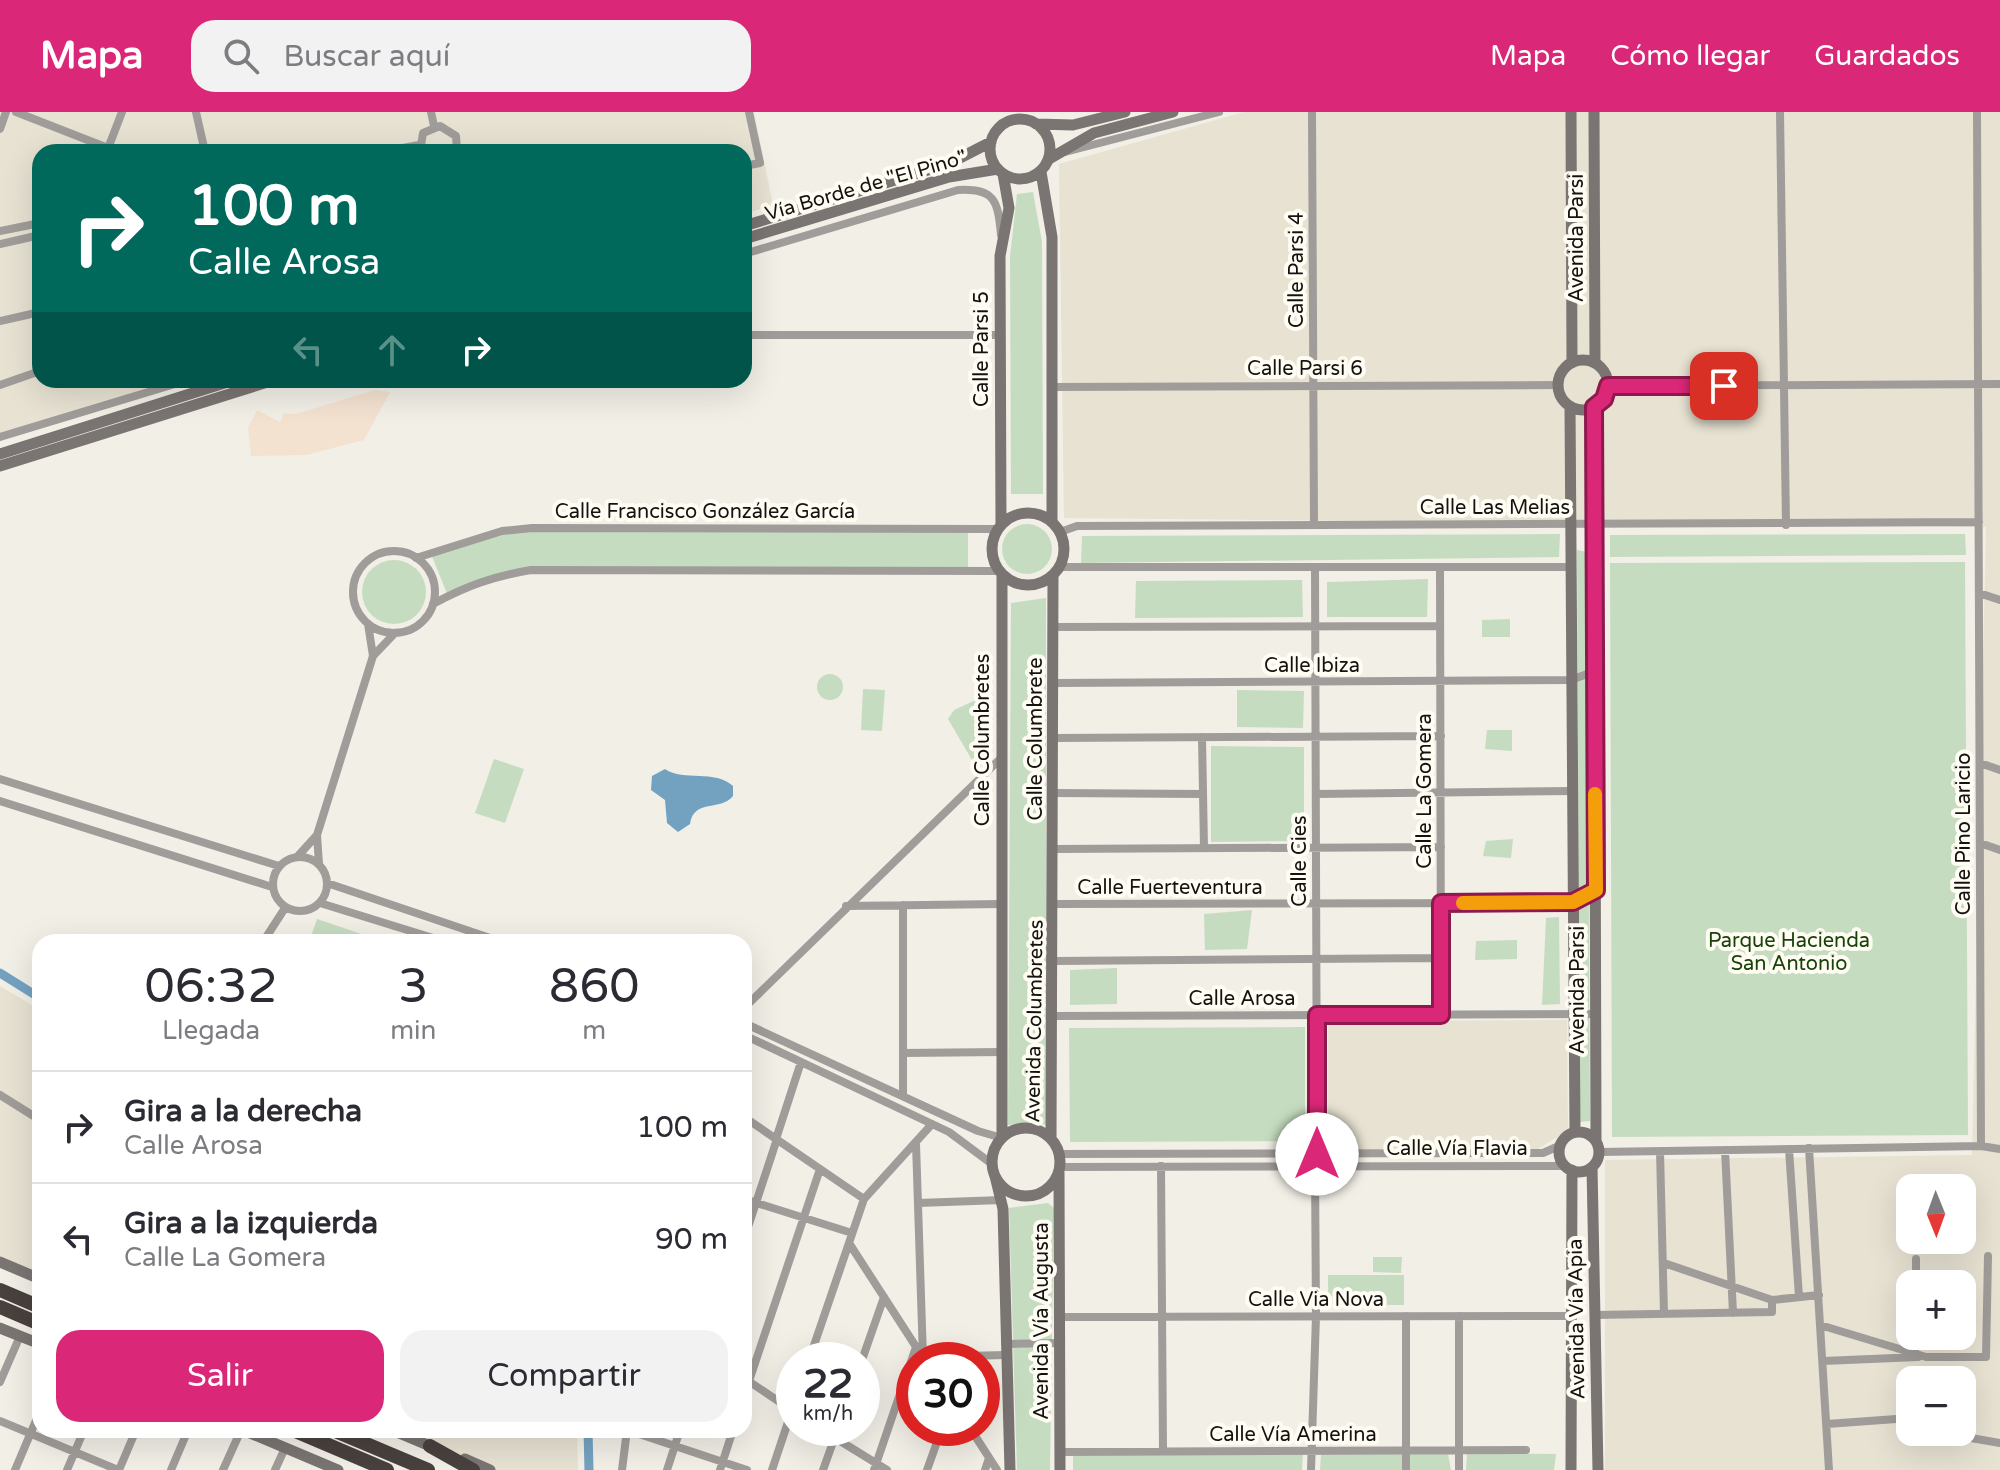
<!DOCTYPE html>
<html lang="es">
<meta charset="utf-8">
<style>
body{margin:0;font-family:"Varela Round",sans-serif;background:#f2f2f3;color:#2b2b33;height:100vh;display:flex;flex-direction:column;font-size:30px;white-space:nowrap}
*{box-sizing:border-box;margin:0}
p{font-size:26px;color:#7c7c81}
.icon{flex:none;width:44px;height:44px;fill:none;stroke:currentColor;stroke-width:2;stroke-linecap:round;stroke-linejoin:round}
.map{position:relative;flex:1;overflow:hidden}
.side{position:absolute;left:32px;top:822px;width:720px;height:504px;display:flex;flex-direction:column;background:#fff;border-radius:24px;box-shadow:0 8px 32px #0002}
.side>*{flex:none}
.guide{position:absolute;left:32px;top:32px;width:720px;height:244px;border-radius:24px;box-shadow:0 8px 32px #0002;background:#00695c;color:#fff;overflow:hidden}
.needle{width:52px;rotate:179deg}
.fabs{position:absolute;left:1896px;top:1062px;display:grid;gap:16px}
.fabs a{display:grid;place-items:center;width:80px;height:80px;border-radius:16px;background:#fff;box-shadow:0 8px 32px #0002;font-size:40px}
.speed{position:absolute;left:776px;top:1230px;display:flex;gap:16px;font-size:40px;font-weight:700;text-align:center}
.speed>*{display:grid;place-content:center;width:104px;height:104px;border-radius:50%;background:#fff;box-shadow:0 8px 32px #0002;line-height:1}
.speed small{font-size:20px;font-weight:400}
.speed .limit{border:12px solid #d22;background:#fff;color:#111}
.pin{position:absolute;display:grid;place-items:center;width:68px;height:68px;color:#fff;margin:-34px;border-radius:16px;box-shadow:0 4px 12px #0006}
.me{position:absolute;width:88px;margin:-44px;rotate:0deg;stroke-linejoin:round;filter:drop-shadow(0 0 6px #0008)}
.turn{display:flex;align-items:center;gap:28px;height:168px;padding:0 24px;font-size:36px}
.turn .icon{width:104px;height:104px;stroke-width:2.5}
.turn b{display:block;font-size:56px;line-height:68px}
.lanes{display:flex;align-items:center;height:76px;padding:0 24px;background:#0003;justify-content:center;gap:40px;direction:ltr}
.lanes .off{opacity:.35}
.eta{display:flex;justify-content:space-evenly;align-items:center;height:136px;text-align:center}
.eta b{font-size:48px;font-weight:600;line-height:56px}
.primary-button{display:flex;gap:16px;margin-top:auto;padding:16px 24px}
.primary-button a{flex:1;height:92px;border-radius:24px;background:#db2777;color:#fff;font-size:32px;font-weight:600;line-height:92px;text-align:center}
.primary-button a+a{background:#f2f2f3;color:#2b2b33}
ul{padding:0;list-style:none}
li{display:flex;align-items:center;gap:24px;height:112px;padding:0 24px;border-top:2px solid #e1e1e2}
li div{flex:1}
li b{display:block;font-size:30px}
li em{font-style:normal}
header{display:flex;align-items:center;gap:48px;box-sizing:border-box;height:112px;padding:0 40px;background:#db2777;color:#fff}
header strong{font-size:38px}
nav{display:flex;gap:44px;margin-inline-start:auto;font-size:28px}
.search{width:560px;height:72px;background:#f2f2f3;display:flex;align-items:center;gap:20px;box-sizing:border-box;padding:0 28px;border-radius:24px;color:#7c7c81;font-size:30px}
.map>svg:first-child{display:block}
.commercial{fill:#f4e2d1}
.built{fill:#e7e2d2;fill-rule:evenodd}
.green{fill:#c6dcc0}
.water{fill:#73a2c1}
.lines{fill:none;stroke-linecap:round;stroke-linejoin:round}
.canal{stroke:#73a2c1;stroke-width:9}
.street{stroke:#a09c9a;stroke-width:8}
.secondary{stroke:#7a7472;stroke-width:11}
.highway{stroke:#49413e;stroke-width:14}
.route-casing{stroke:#8e194d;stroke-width:20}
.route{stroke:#db2777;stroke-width:14}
.slow{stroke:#f59e0b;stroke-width:14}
.labels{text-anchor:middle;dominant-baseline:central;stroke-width:8;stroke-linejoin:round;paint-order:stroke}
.street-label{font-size:20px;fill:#13120f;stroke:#fffcf3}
.park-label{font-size:20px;fill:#174208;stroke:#fffcf3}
</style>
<header>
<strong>Mapa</strong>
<div class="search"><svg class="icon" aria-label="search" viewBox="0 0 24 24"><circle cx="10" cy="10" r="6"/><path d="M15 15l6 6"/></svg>Buscar aquí</div>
<nav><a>Mapa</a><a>Cómo llegar</a><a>Guardados</a></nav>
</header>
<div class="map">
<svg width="2000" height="1358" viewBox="0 0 2000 1358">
<rect width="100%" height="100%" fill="#f1efe6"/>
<path class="commercial" d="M375,278l15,2 -26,48 -58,15 -55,1 -3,-28 9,-18 23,12 4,-9 12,1z"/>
<path class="built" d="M0,0h754l19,93 -29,9v-62h-704v228h159l-199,61z
M1244,0h756v1358h-395v-310l367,-5 14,-628 -922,-9 -5,-354zM1910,1076h52v52h-52zM1910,1172h52v52h-52zM1910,1268h52v52h-52z
M0,874l40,24v266l-40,-17z
M1567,908l1,110 -30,19 -210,1v-129z
M401,1318h176l1,40h-83z"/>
<path class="green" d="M1033,80l9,50 1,252h-32l-1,-237 7,-63z
M1002 437a25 25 0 1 1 50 0a25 25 0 1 1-50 0Z
M968,416v42h-437l-83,26 -17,-42 71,-23z
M1560,422l-1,23 -478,6 1,-27z
M1965,422l1,21 -356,2v-22z
M1577,438l10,2 3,569 -10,1z
M362 480a32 32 0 1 1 64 0a32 32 0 1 1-64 0Z
M1965,450l3,573 -356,2 -2,-574z
M1428,467l-1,38h-100v-35z
M1302,468l1,37 -168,1 1,-37z
M1046,486v527l-13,-3 -25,3 3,-522z
M1510,507v18h-28v-17z
M817 575a13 13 0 1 1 26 0a13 13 0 1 1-26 0Z
M863,577l22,1 -3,41 -21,-1z
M1237,578l67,1 -1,37 -66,-1z
M978,587l6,3v52l-12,6 -24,-41 6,-9z
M1487,618h25v21l-27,-2z
M1211,634l93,1v94l-93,1z
M494,647l30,10 -19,54 -30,-10z
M1513,727l-2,19 -28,-2 3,-15z
M1252,798l-5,39 -42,1 -1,-36z
M1559,805l1,87 -18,1 4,-87z
M317,807l68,23h-76z
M1517,828v19l-42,1 1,-19z
M1117,856v36l-47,1v-35z
M1305,915v114l-235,1 -1,-114z
M1048,1091l6,5 -4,262h-33l-8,-262z
M1373,1145h29l-1,16 -28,-1z
M1328,1163h76v30h-76z
M1303,1341l-1,17h-229v-16z
M1467,1341l89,1 -2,16h-88z
M1321,1342h127l3,16h-131z"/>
<path class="water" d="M665,657c19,13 50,0 68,17v10c-13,16 -39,2 -43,28l-12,8 -11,-9 -2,-23 -14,-10 1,-14z"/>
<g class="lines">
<path class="canal" d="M0,861l40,25
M588,1318l1,40"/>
<path class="street" d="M16,0l92,36
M196,0l9,40
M431,0l3,14
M1312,0l2,413
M1780,0l6,413
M1977,0l4,1034
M0,17l6,-17
M107,39l15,-39
M381,40l38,-7
M420,40l3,-19 17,-7 16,10 1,16
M1065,40l154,-40
M744,54l16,-3 -11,-51
M0,119l40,-8
M0,132l40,-9
M744,142l214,-64c37,-2 40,11 43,45
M0,209l40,-9
M744,223h256
M0,273l40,-14
M1608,274l392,-2
M1053,275l505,-2
M0,325l188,-57
M1060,420l17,-6 902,-4
M353 480a41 41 0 1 1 82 0a41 41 0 1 1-82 0Z
M416,446l86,-27 30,-3 465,1
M1060,455h511
M1315,456l2,586
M1440,456l1,447
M1979,481l21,7
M433,492c33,-18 61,-28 98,-34l467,1
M1054,515l386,-1
M373,544l22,-23
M1054,571l517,-3 24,-9
M1202,625l2,111
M1054,626l387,-2
M1980,651l20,7
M0,667l279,87
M1054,681l149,1
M1316,682l256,-3
M0,689l272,86
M1980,731l20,7
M1054,737l387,-2
M273 772a27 27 0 1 1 54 0a27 27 0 1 1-54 0Z
M297,745l20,-22
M319,752l-2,-29 56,-179 -5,-32
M327,771l175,59
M320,791l126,39
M1054,792l508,-1 23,-5 11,-8
M903,793v191
M846,794l155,-2
M263,830l22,-34
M1054,849l387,-3
M744,896l257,-250
M1054,904l542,-2
M744,911l234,108 24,7
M744,923l205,97 43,32
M903,941l99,-1
M0,983l40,25
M744,1005l120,82
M776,1027l25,-77
M916,1032l7,213 83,-2
M1809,1036l20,322
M1789,1037l10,148
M1725,1038l8,163
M1660,1039l4,163
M1599,1040l382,-6 19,3
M1059,1042l484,-1 18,-8
M1161,1054l2,285
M1060,1055l506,-1
M744,1087l108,34
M918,1091l84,-3
M744,1127l33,-100
M849,1131l73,113
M1664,1151l108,37 47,-5
M1916,1172v-25
M1595,1203l177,-3v-12
M1406,1204v154
M1060,1205l512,-1
M1820,1213l106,32h60l2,-101
M1006,1232l54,-1
M1915,1242v-18
M809,1248l55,-161 68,-75
M862,1248l22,-63
M1823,1249l95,-4
M744,1266l49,33
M0,1270l20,-46
M744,1284l76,-227
M0,1309l118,49
M1827,1312l83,-6
M819,1316l68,42
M970,1316l27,42
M627,1318l120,40
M1971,1326l29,5
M1060,1340l466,-2
M15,1358l25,-59
M67,1358l17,-40
M119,1358l17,-40
M171,1358l17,-40
M223,1358l18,-40
M275,1358l10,-22
M622,1358l5,-40
M667,1358l13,-40
M720,1358l13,-40
M772,1358l22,-66
M823,1358l15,-42
M874,1358l42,-123
M927,1358l15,-42
M985,1358l4,-12
M1311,1358l5,-154 -1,-150
M1459,1358v-154"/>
<path class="secondary" d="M1571,0l1,251
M1594,0l1,251
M990 37a30 30 0 1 1 60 0a30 30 0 1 1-60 0Z
M1036,12l37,1 52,-13
M1049,47l45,-26 79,-21
M1041,60l11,65v285
M744,114l204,-62 43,-22
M744,127l205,-62 49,-8
M1558 273a25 25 0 1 1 50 0a25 25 0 1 1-50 0Z
M1570,294l5,726
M1594,295l2,734
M0,342l234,-74
M0,354l274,-86
M992 437a36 36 0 1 1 72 0a36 36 0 1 1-72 0Z
M1001,413l-1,-269 9,-48 -6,-34
M1002,463v563
M992 1050a34 34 0 1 1 68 0a34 34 0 1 1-68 0Z
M1559 1040a20 20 0 1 1 40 0a20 20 0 1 1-40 0Z
M1051,1027l2,-564
M1592,1055l6,303
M1059,1060l1,298
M995,1064l8,33 7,261
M0,1150l40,17
M0,1216l40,16
M243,1318l95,40
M392,1318l45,19
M465,1347l25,11
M1571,1358l1,-300"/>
<path class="highway" d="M0,1178l40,17
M0,1195l40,17
M293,1318l94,40
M333,1318l95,40
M430,1334l43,24"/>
</g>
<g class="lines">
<g class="route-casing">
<path id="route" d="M1317,1042v-139h124v-112l132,-1 23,-12 -2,-483 10,-8 4,-13h116"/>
</g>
<use href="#route" class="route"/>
<path class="slow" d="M1463,791l110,-1 23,-12 -1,-96"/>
</g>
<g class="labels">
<g class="street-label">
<text transform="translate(866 74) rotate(-16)">Vía Borde de "El Pino"</text>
<text transform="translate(1577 126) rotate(-90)">Avenida Parsi</text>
<text transform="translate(1297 158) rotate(-90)">Calle Parsi 4</text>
<text transform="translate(982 237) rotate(-90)">Calle Parsi 5</text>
<text x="1305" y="257">Calle Parsi 6</text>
<text x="1495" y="396">Calle Las Melias</text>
<text x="705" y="400">Calle Francisco González García</text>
<text x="1312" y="554">Calle Ibiza</text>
<text transform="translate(1036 627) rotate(-90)">Calle Columbrete</text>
<text transform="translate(983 628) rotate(-90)">Calle Columbretes</text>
<text transform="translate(1425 679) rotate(-90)">Calle La Gomera</text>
<text transform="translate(1964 722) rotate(-90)">Calle Pino Laricio</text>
<text transform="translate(1300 749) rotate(-90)">Calle Cies</text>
<text x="1170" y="776">Calle Fuerteventura</text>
<text transform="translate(1578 878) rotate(-90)">Avenida Parsi</text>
<text x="1242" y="887">Calle Arosa</text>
<text transform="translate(1035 909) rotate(-89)">Avenida Columbretes</text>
<text x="1457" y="1037">Calle Vía Flavia</text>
<text x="1316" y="1188">Calle Via Nova</text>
<text transform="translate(1577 1207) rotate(-91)">Avenida Vía Apia</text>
<text transform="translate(1042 1209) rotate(-90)">Avenida Vía Augusta</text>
<text x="1293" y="1323">Calle Vía Amerina</text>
</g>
<g class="park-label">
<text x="1789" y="829">Parque Hacienda<tspan x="1789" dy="23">San Antonio</tspan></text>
</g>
</g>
</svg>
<div class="fabs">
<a><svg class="needle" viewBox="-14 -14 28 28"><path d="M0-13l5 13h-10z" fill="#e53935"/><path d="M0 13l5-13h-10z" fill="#7c7c81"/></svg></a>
<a>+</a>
<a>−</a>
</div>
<div class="speed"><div>22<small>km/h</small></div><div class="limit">30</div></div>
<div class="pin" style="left:1724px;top:274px;background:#d93025"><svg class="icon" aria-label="arrive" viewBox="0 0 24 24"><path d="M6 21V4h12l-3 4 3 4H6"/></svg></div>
<svg class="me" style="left:1317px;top:1042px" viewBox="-20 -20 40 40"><circle r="19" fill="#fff"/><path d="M0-13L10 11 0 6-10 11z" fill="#db2777"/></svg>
<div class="guide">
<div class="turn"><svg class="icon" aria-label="right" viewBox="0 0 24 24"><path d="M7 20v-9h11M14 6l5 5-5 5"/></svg><div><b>100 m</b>Calle Arosa</div></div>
<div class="lanes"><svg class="icon off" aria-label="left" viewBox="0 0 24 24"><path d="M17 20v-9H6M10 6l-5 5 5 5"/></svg><svg class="icon off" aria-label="ahead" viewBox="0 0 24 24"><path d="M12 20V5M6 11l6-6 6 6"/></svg><svg class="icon" aria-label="right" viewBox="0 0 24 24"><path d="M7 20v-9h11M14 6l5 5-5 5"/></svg></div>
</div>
<section class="side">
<div class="eta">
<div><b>06:32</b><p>Llegada</p></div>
<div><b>3</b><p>min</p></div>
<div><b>860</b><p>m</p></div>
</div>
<ul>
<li><svg class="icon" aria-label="right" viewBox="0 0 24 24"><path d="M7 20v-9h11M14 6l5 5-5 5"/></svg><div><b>Gira a la derecha</b><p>Calle Arosa</p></div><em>100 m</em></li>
<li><svg class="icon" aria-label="left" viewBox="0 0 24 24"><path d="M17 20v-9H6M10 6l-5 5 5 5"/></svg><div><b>Gira a la izquierda</b><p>Calle La Gomera</p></div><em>90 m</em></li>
</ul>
<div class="primary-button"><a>Salir</a><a>Compartir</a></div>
</section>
</div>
